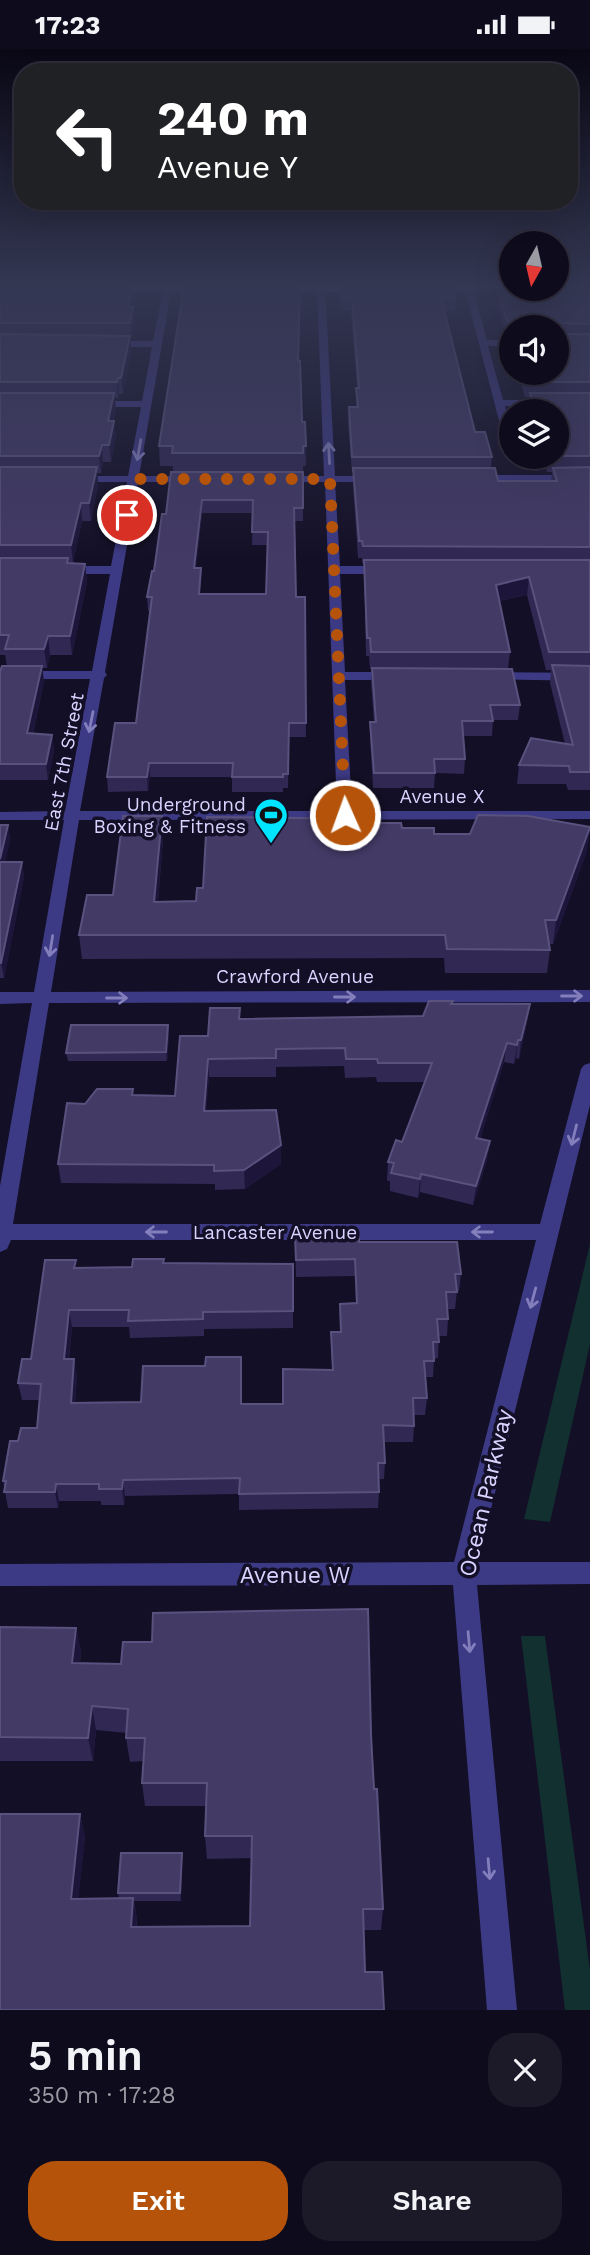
<!DOCTYPE html>
<meta charset="utf-8">
<style>
body{margin:0;font-family:"Work Sans",sans-serif;background:#1c1929;color:#f1f3f6;height:100vh;display:flex;flex-direction:column;font-size:26px;white-space:nowrap}
*{box-sizing:border-box;margin:0}
p{font-size:23px;color:#9b9ba3}
.icon{flex:none;width:38px;height:38px;fill:none;stroke:currentColor;stroke-width:2;stroke-linecap:round;stroke-linejoin:round}
.map{position:relative;height:1961px;overflow:hidden}
.sheet{display:flex;flex-direction:column;background:#0e0b1c;flex:1}
.sheet>*{flex:none}
.banner{position:absolute;left:14px;top:14px;width:564px;height:147px;border-radius:28px;box-shadow:0 7px 28px #0002,0 0 0 2px #2e2b3b;background:#202124;color:#fff;overflow:hidden}
.needle{width:46px;rotate:188deg}
.buttons{position:absolute;left:499px;top:182px;display:grid;gap:14px}
.buttons a{display:grid;place-items:center;width:70px;height:70px;border-radius:50%;background:#0e0b1c;box-shadow:0 7px 28px #0002,0 0 0 2px #2e2b3b;font-size:35px}
.pin{position:absolute;display:grid;place-items:center;width:60px;height:60px;color:#fff;margin:-30px;border:4px solid #fff;border-radius:50%;box-shadow:0 2px 7px #0007}
.me{position:absolute;width:77px;margin:-38px;rotate:358deg;stroke-linejoin:round;filter:drop-shadow(0 0 5px #0008)}
.turn{display:flex;align-items:center;gap:24px;height:147px;padding:0 28px;font-size:32px}
.turn .icon{width:91px;height:91px;stroke-width:2.5}
.turn b{display:block;font-size:49px;line-height:60px}
.round{display:grid;place-items:center;flex:none;width:74px;height:74px;border-radius:28px;background:#1c1929}
.head{display:flex;align-items:center;justify-content:space-between;height:119px;padding:0 28px}
h1{font-size:42px;font-weight:600;line-height:52px}
.button{display:flex;gap:14px;margin-top:auto;padding:14px 28px}
.button a{flex:1;height:80px;border-radius:28px;background:#b45309;color:#fff;font-size:28px;font-weight:600;line-height:80px;text-align:center}
.button a+a{background:#1c1929;color:#f1f3f6}
.status{display:flex;justify-content:space-between;align-items:center;height:49px;padding:0 35px;background:#0e0b1c;direction:ltr}
.status svg{height:19px;fill:currentColor}
.map>svg:first-child{display:block}
.green{fill:#12302f}
.lines{fill:none;stroke-linecap:round;stroke-linejoin:round}
.street{fill:#3d3a85;fill-rule:evenodd}
.secondary{fill:#6f6bff;fill-rule:evenodd}
.wall{fill:#312854;fill-rule:evenodd}
.shaded-wall{fill:#1d163a}
.building{fill:#433a66;stroke:#5a527e;stroke-width:2;fill-rule:evenodd}
.oneway{stroke:#837fbc}
.route{stroke:#b45309;stroke-width:12;stroke-dasharray:0 21.6}
.labels{text-anchor:middle;dominant-baseline:central;stroke-width:7;stroke-linejoin:round;paint-order:stroke}
.street-label{font-size:19px;fill:#d9d4ff;stroke:#130f26}
.poi-label{font-size:19px;fill:#d9d4ff;stroke:#130f26;text-anchor:end}
.near-street-label{font-size:23px;fill:#d9d4ff;stroke:#130f26}
</style>
<div class="status"><b>17:23</b><svg viewBox="0 0 49 12"><path d="M0 12V9h3v3zM5 12V6h3v6zM10 12V3h3v9zM15 12V0h3v12zM26 1h20v11H26zM47 4h2v5h-2z"/></svg></div>
<div class="map">
<svg width="590" height="1961" viewBox="0 0 590 1961">
<rect width="100%" height="100%" fill="#130f26"/>
<path class="green" d="M590,1195v100l-40,178 -26,-3z
M521,1587h24l45,334v40h-25z"/>
<g class="lines">
<path class="street" d="M164,237h8l-33,190h56l5,3 -5,3h-57l-33,190 2,3 -3,3 -24,133h257l-12,-329h-46l-5,-3 5,-3h45l-7,-190h8l10,190h42l5,3 -5,3h-42l5,84h47l6,4 -6,4h-47l5,98h49l7,4 -7,4h-49l7,131h238v8l-511,1 -28,172 539,-2v12l-541,1 -36,221h527l41,-155 3,-4 6,-2v42l-112,457h112v22l-113,1 40,425h-30l-34,-425 -453,1v-22l454,-2 82,-322h-525l-4,9 -7,3v-66l32,-183 -32,1v-12h34l30,-172h-64v-8l65,-1 25,-132h-90v-8h92l18,-97h-48l-6,-4 6,-4h49l16,-84h-51l-5,-3 5,-3h52l13,-69h-50l-5,-3 5,-3h51l10,-54h-44l-5,-3 5,-3h45z
M464,237h8l15,54h24v6h-23l15,54h87v6h-85l6,24v22l-4,-1z
M475,426h115v6l-119,-1v-4z
M492,623l98,1v8l-103,-2 -2,-3z"/>
<path class="secondary" d="M112,237h95l4,3 -4,3 -98,-1z
M277,237h84l4,3 -4,3 -87,-1z
M511,237l3,4 -83,2 -4,-3 4,-3z"/>
</g>
<path class="wall" d="M0,237l135,12 -2,9 1,15 -3,16h-1l1,14 -8,42h-4l-1,4h-3l1,12 -3,11 3,16 -5,25h-8l-2,11h-4l1,12 -7,36h-9l-9,42 12,1 2,18 -15,73h-22l-3,13h-5l2,14 -11,51 19,2 2,16 -6,29h-48v-108l7,-6 -2,-11h-5z
M300,237l-2,75 4,61h3l1,44h-3v55h-8l1,76h9l1,140h-17l-1,51h-5v4h-51v-15h-82l-2,14 -40,1 -1,-15 29,-54 15,-112h-3l-1,-14 7,-26 19,-99v-6h-13l-1,-20zM202,464h51l-1,32h15l-1,49h-66l1,-26h-5z
M339,237h114l3,12 -1,13h-11l31,121 17,25 -1,11 7,13h53l1,-9h-5l-4,-15h13v-46h-27l1,-14h-5l-7,-24h38v-46h-45v12l-4,-2 -10,-32 1,-13h12l1,-6v3h45l34,-3v504h-22l-2,-6h-49l2,-19 46,-21 -15,-61 1,-13h-5l-19,-75 -28,6 11,51 -2,17 12,36 -2,15h-25l-1,16h-29l2,23 -1,15 -29,-1 -1,15h-61l-3,-51v-15h4l-3,-39 1,-14h-2l-1,-13h-3l-2,-93h-2v-5h-4l-5,-73v-13h-1l-4,-50 1,-15h7l1,-19 -6,-77h-10z
M376,774l58,11 153,17 -34,93h-4l1,6 -3,23h-102l-1,-15 -362,1 -3,-24 34,-40 50,-56 -5,63 38,-1 7,-13z
M0,776h8l2,15 -5,22h17l2,15 -20,101h-4z
M452,955h78l-3,18 -8,37 -3,-1 -2,6 -10,-2 -24,77 10,2 -3,19 -14,45 -53,-13 -2,6 -28,-7v-10h-3l1,-19 14,-20 23,-60h-48l-1,-5 -31,1 -1,-12 -68,1v10h-67l-3,34 75,34v19l-36,25 -30,1v-6l-154,-1 -3,-19 27,-60 48,-15v6l42,1 33,-60 32,-17 183,-3z
M168,976l1,9 -2,27h-99l-2,-8z
M295,1188l64,5 102,32 -2,17h-2l-2,18h-8l1,10 -1,17h-8l-1,22 -4,1 -1,18h-8l2,21 -2,17h-11v11l-1,16h-29l1,21 -1,16h-5v13l-1,16 -139,2v-16l-114,2 -1,9h-23v-4h-42l-1,7h-50l-5,-27 15,-40 19,-13 3,-28h-18l-4,-17 59,-115 55,-1 32,-4 129,1v64l-89,1v7l-74,2 -1,-11h-57l-3,32 8,17 -2,27 66,-1 64,-36 36,-9 1,47h41l49,-34 -1,-38h9v-28l16,-1 -1,-27 -59,1z
M0,1578l76,1 5,24 -1,11 291,72 12,174 -2,21h-18l-363,80 80,-196 5,23 -7,62 41,-1 -1,-5 64,-33 -1,41h-47l3,18v8l113,-1 2,-68 -45,1 -2,-23 1,-30h-61l-3,-23 1,-22 -13,1 -4,-24 1,-5 -31,-3 -3,31h-93z"/>
<path class="shaded-wall" d="M133,237h1l1,12 -6,24 -1,-15z
M133,258l1,15 -3,16 -1,-15z
M130,287l1,16 -8,42 -2,-16z
M118,329l1,16 -1,4 -1,-16z
M114,344l2,17 -6,27 -2,-16z
M114,372l2,16 -5,25 -2,-17z
M102,396l1,17 -2,11 -2,-17z
M97,418l1,18 -7,36 -2,-18z
M202,451v13l-7,68 -1,-13z
M81,454l1,18 -9,42 -2,-18z
M85,515l2,18 -15,73 -2,-19z
M201,519v13l-2,26v-13z
M529,528l-2,18 -33,7 2,-17z
M48,587l2,19 -3,13 -3,-19z
M42,617l2,16 -15,67 -2,-16z
M52,686l2,16 -6,29 -2,-16z
M149,714l1,14 -2,14 -1,-14z
M162,767l1,23 -7,86 -2,-23z
M8,776l2,15 -8,37 -2,-18z
M590,781l-3,21 -34,93 3,-24z
M22,813l2,15 -20,101 -3,-15z
M530,955l-3,18 -8,37 2,-19z
M168,976l1,9 -2,27 -1,-9z
M518,991l-2,18 -2,6 3,-19z
M507,994l-3,19 -30,95 2,-19z
M208,1010l1,18 -4,53 -1,-19z
M490,1092l-3,19 -14,45 3,-19z
M281,1096v19l-36,25 -1,-19z
M421,1125l-1,18 -2,6 2,-19z
M69,1261l3,17 -5,49 -3,-17z
M74,1310l3,17 -3,43 -3,-16z
M123,1431l2,16 -1,9 -2,-16z
M56,1435l3,17 -1,7 -3,-16z
M76,1579l5,24 -4,36 -5,-25z
M92,1657l4,24 -3,31 -5,-23z
M80,1765l5,23 -9,84 -5,-22z
M182,1804v7l-1,41 -1,-8z
M133,1849l4,21 -2,29 -4,-21z"/>
<path class="building" d="M0,237h133l-5,21h5l-3,16h-130z
M184,237h116l-2,75h2l2,61h3l1,24h-3v7h-131l1,-7h-14z
M340,237h113l3,12h-15l34,134h10l7,25h-140l-3,-50h9l-2,-19h3l-7,-90h-11z
M556,237h34v38l-33,-1 -1,4h-42l1,-1 -7,-3 -10,-31h16l-1,-3h43z
M556,284l2,1h32v48h-63l-3,-9h32z
M0,285l130,2 -9,42h-3l-1,4h-117z
M0,344h114l-6,28h6l-5,24h-7l-3,11h-99z
M530,344h60v63h-34v-45h-21z
M0,418h97l-8,36h-8l-10,42h-71z
M590,418v80l-227,-1 -1,-5h-3l-6,-73h142l3,13h59l-4,-13z
M171,423h132v36h-9l2,89h9l1,126h-17l-1,51h-5v3h-51l1,-14h-84l-2,14h-40l8,-54h21l16,-126h-5l5,-26h2l8,-57h4zM202,451h51l-1,32h16l-2,62h-67l2,-26h-7z
M0,509h68l-1,5 18,1 -15,72h-22l-4,13h-39l4,-14h-9z
M364,511h226v92h-41l-20,-75 -33,8 14,67h-139l-1,-14h-3z
M552,616l38,1v106h-20l-1,-6 -50,-1 12,-27 42,7z
M2,617h40l-15,67 25,2 -6,29h-46v-92z
M372,619l140,1 8,36h-30l3,16h-31l3,38h-31l1,14h-61l-4,-51h6z
M478,766l50,1 62,11 -34,93h-11l5,30 -103,-1 -2,-14h-366l8,-40h26l10,-79h39l-8,86 42,-1 1,-13h6l4,-71 169,2v4h25l1,5h32v6h36z
M0,776h8l-8,34z
M0,813h22l-21,101h-1z
M429,952h24l-2,3h79l-9,36h-3l-1,5 -10,-2 -31,95 14,3 -14,45 -55,-12 -1,5 -29,-6 3,-10 -6,-1 8,-22 6,2 30,-79h-54l-1,-4h-31l-1,-11 -69,1v9l-68,1 -4,52 72,-1 5,35 -37,25 -30,1v-6l-156,-1 9,-61 18,1 12,-15h36l-1,6 43,1 5,-60h28l2,-28h30l-1,11 184,-3z
M71,976h97l-2,27 -100,1z
M295,1188h64v5h98l4,32h-6l2,18h-11l2,27h-11l2,23h-6l1,19h-10l3,37h-14l1,28 -31,-1 2,38h-7l1,29 -140,2 1,-16 -117,2 -1,9h-23v-5h-43l-1,8h-51l2,-11h-3l7,-40h8l3,-13h16l4,-44 -23,-1 4,-24h9l14,-99h31l-2,8 58,-1 1,-8h31l-1,4 130,1v47l-90,1v7l-75,2 1,-11h-60l-5,49h10l-3,44 70,-1 2,-36h62l1,-9h35v47h42v-35l50,1 -2,-38h10l-1,-28 17,-1 -2,-44 -59,1z
M368,1560l3,126 3,54h3l6,120h-20l2,63h17l2,38h-384v-196h80l-9,85 62,-1 -2,29 119,-1 2,-90h-47l2,-53h-65l3,-45h-19l2,-29 -36,-3 -4,32 -88,-1v-110l76,1 -4,35 49,1 2,-22h29l1,-29z
M121,1804h61l-2,40h-62z"/>
<defs><path id="oneway-shaft" d="M-6 0H5M1.5-3L5.5 0L1.5 3" fill="none" stroke-width="1.6" stroke-linecap="round" stroke-linejoin="round" transform="scale(1.75)"/></defs>
<g class="oneway">
<use href="#oneway-shaft" transform="translate(139 401) rotate(100)"/>
<use href="#oneway-shaft" transform="translate(329 404) rotate(-93)"/>
<use href="#oneway-shaft" transform="translate(91 673) rotate(101)"/>
<use href="#oneway-shaft" transform="translate(51 897) rotate(99)"/>
<use href="#oneway-shaft" transform="translate(572 947)"/>
<use href="#oneway-shaft" transform="translate(345 948)"/>
<use href="#oneway-shaft" transform="translate(117 949)"/>
<use href="#oneway-shaft" transform="translate(574 1086) rotate(104)"/>
<use href="#oneway-shaft" transform="translate(156 1183) rotate(-180)"/>
<use href="#oneway-shaft" transform="translate(482 1183) rotate(-180)"/>
<use href="#oneway-shaft" transform="translate(533 1249) rotate(105)"/>
<use href="#oneway-shaft" transform="translate(469 1593) rotate(85)"/>
<use href="#oneway-shaft" transform="translate(489 1820) rotate(85)"/>
</g>
<linearGradient id="sky" x2="0" y2="1"><stop stop-color="#0a0815"/><stop offset="0.46" stop-color="#333752"/><stop offset="1" stop-color="#333752" stop-opacity="0"/></linearGradient>
<rect width="590" height="512" fill="url(#sky)"/>
<g class="lines">
<path class="route" d="M127,466l7,-36h196l15,336"/>
</g>
<defs>
<g id="stadium-pin" transform="scale(1.75)"><path d="M0 17L-7.5 6A9.5 9.5 0 1 1 7.5 6Z" fill="#00e5ff" stroke="#130f26"/><path d="M0-5a6.5 5 0 1 0 0 10a6.5 5 0 1 0 0-10ZM-3.5-1.8h7v3.6h-7Z" fill="#111"/></g>
</defs>
<g fill-rule="evenodd">
<use href="#stadium-pin" x="271" y="766"/>
</g>
<g class="labels">
<g class="street-label">
<text transform="translate(64 713) rotate(-79)">East 7th Street</text>
<text x="442" y="747">Avenue X</text>
<text x="295" y="927">Crawford Avenue</text>
<text x="275" y="1183">Lancaster Avenue</text>
</g>
<g class="poi-label">
<text x="246" y="755">Underground<tspan x="246" dy="22">Boxing &amp; Fitness</tspan></text>
</g>
<g class="near-street-label">
<text transform="translate(486 1444) rotate(-77)">Ocean Parkway</text>
<text x="295" y="1526">Avenue W</text>
</g>
</g>
</svg>
<div class="buttons">
<a><svg class="needle" viewBox="-14 -14 28 28"><path d="M0-13l5 13h-10z" fill="#e53935"/><path d="M0 13l5-13h-10z" fill="#9b9ba3"/></svg></a>
<a><svg class="icon" aria-label="sound" viewBox="0 0 24 24"><path d="M4 9h4l5-4v14l-5-4H4zM17 9q2 3 0 6"/></svg></a>
<a><svg class="icon" aria-label="layers" viewBox="0 0 24 24"><path d="M12 4l9 5-9 5-9-5zM3 14l9 5 9-5"/></svg></a>
</div>
<div class="pin" style="left:127px;top:466px;background:#d93025"><svg class="icon" aria-label="arrive" viewBox="0 0 24 24"><path d="M6 21V4h12l-3 4 3 4H6"/></svg></div>
<svg class="me" style="left:345px;top:766px" viewBox="-20 -20 40 40"><circle r="17" fill="#b45309" stroke="#fff" stroke-width="3"/><path d="M0-11L8 9 0 5-8 9z" fill="#fff"/></svg>
<div class="banner">
<div class="turn"><svg class="icon" aria-label="left" viewBox="0 0 24 24"><path d="M17 20v-9H6M10 6l-5 5 5 5"/></svg><div><b>240 m</b>Avenue Y</div></div>
</div>
</div>
<section class="sheet">
<div class="head"><div><h1>5 min</h1><p>350 m · 17:28</p></div><a class="round"><svg class="icon" aria-label="close" viewBox="0 0 24 24"><path d="M6 6l12 12M18 6L6 18"/></svg></a></div>
<div class="button"><a>Exit</a><a>Share</a></div>
</section>
